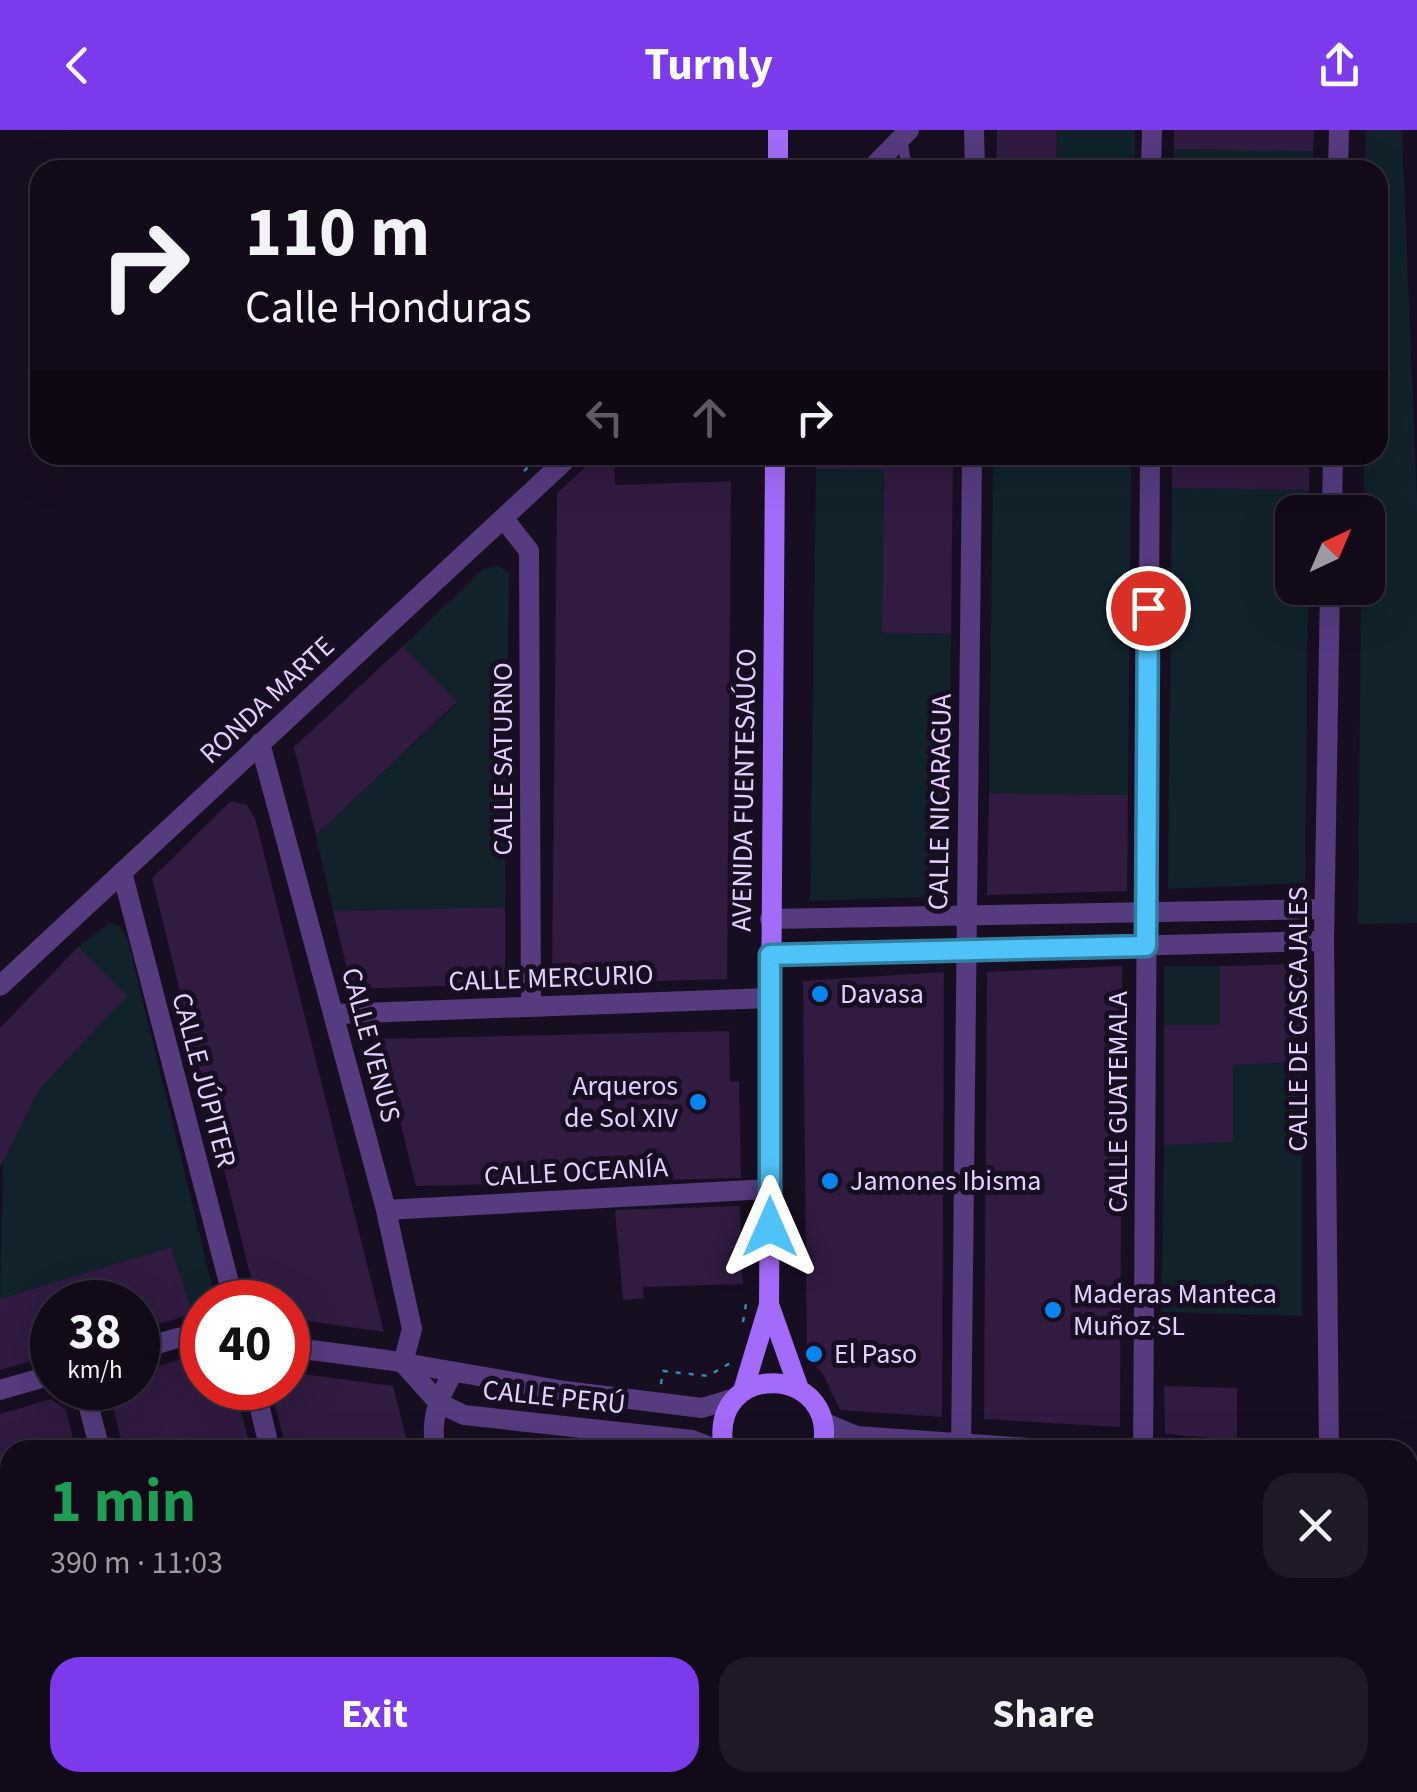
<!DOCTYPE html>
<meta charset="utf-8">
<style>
body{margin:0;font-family:"Source Sans 3",sans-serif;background:#1f1826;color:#f1f3f6;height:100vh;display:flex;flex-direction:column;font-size:38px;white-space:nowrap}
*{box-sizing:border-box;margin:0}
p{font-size:32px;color:#9c9aa2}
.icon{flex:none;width:55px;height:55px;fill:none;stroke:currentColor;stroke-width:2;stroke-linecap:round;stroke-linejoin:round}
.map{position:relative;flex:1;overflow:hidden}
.drawer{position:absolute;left:0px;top:1310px;width:1418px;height:352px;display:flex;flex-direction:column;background:#120a19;border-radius:30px 30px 0 0;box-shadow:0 10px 40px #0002,0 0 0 2px #312b38}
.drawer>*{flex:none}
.banner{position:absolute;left:30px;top:30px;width:1358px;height:305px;border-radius:30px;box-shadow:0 10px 40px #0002,0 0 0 2px #312b38;background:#120a19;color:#f1f3f6;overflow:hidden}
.needle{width:65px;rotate:44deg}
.controls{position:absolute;left:1275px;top:365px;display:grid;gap:20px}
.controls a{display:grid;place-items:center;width:110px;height:110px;border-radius:20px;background:#120a19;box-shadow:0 10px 40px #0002,0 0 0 2px #312b38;font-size:50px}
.speed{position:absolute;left:30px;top:1150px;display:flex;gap:20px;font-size:50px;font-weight:700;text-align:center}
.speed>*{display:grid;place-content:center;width:130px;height:130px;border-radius:50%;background:#120a19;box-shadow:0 10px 40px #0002,0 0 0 2px #312b38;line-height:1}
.speed small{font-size:25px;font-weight:400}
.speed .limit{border:15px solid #d22;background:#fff;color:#111}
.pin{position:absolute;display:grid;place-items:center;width:85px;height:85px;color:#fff;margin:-42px;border:5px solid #fff;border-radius:50%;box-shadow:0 2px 10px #0007}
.me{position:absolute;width:110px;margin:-55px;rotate:0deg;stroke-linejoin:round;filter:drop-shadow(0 0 8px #0008)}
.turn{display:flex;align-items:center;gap:35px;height:210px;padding:0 50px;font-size:45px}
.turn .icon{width:130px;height:130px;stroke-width:2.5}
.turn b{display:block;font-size:70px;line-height:85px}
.lanes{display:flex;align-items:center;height:95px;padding:0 50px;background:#0003;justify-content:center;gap:50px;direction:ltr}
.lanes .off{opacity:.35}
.round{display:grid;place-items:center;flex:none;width:105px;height:105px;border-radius:30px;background:#1f1826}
.summary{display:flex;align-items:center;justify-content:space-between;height:170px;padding:0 50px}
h1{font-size:60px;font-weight:700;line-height:75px;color:#1e9e55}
.cta{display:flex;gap:20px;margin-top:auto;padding:20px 50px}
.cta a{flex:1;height:115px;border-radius:30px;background:#7c3aed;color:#fff;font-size:40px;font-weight:700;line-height:115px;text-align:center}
.cta a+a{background:#1f1826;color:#f1f3f6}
header{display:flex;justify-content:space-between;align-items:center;height:130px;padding:0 50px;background:#7c3aed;color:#fff;font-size:45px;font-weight:700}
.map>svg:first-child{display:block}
.green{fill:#11222b}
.building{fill:#311b41}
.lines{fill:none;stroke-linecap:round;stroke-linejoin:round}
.path{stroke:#3389ae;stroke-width:2.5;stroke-dasharray:5 8;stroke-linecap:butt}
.lane{stroke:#563b7e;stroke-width:10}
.street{stroke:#563b7e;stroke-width:20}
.secondary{stroke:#a26bf9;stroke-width:20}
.route-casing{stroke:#337fa1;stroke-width:25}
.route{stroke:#4fc3f7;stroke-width:18}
.poi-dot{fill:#0985f0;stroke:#180e21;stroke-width:4}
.labels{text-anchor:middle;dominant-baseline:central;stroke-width:10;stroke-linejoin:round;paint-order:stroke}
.street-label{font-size:28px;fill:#e5d0fd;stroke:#180e21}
.poi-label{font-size:28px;fill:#e5d0fd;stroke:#180e21;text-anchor:start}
</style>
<header><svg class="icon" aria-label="back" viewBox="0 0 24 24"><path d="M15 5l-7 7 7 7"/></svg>Turnly<svg class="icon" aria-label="share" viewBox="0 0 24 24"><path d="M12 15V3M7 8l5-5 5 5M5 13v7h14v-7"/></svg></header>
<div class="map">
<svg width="1417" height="1662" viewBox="0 0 1417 1662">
<rect width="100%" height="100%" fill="#180e21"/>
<path class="green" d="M1057,0h78v40h-79z
M1366,0h36l15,371v422l-59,1 3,-336h7l-5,-133h15v-285h-13z
M1174,19l139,2v19h-139z
M993,325h138l-3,340 -139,-2z
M816,339l68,1 -2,163 69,1 -2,262 -139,5z
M1172,358l137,2 -1,22h-16v76h16l-3,295 -137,6z
M499,436l10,7 -4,334 -172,4 -17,-76 141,-132 -54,-57 80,-77z
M110,793l10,3 8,14 88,362h-14v9l-9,3 -22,-67 -171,52 3,-139 36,-70 87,-94 -48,-49z
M1164,836h56v59h-56z
M1302,932v254l-141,-4 3,-167 69,-80z"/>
<path class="building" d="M997,0h60l-1,40h-60z
M1174,0h140l-1,21 -139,-2z
M599,325h15l1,30 116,-4 -4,498 -175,5 5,-491z
M816,325h137l-2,179 -69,-1 2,-163 -68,-1z
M1172,325h137v35l-137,-2z
M403,516l54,56 -141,133 -22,-88z
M989,663l139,2 -1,96 -140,4z
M231,671l16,4 8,13 129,514 -96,-14v-16h-31l-105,-424z
M505,777v77l-153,5 -19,-78z
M78,817l49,49 -88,94 -39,77v-139z
M1302,834v98l-69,3v77l-69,3v-120h56v-59z
M1122,836l-2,461 -136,-8 3,-447z
M944,842l-2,445 -102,-7 -17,-36 -16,-16 -4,-377z
M729,901l1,51 9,-1 2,97 -325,8 -36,-147z
M740,1076l3,78 -100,3 1,11 -21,2 -8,-90z
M171,1117l22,67 -55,16v-28h-86v53l-52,15v-71z
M185,1228l17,3v27h33l16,62h-127l-13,-49 9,-13h18v-15z
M288,1242l105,14 16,64h-123l-15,-62h17z
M1164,1256l73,2v52l-72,-6z
M51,1269l15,11 10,40h-66l-2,258 -8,-37v-257z
M447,1314l25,4v2h-24z
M1413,1351h4v68l-6,-1 1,-21h-4z
M26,1652h139l2,10h-139z
M197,1652h136l2,10h-135z
M366,1652h87l1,2 -34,8h-52z
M599,1652h79l-1,10h-111z
M751,1652h148l-1,10h-148z
M1117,1652h138l-1,10h-138z"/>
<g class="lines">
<path class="path" d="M843,40l9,-10
M524,341l17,-16
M743,1192l3,-18h4
M661,1254l2,-13 45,5 24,-14"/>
<path class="lane" d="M902,7l5,33"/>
<path class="street" d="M974,0l1,40
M870,40l39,-40
M1151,40l1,-40
M1338,40l1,-40
M1332,382l1,-57
M504,389l25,32 2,456
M260,613l126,467 26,119 -9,34
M122,742l112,430
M770,789l554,-10
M770,825l554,-14
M0,856l571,-531
M335,884l434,-16
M386,1080l384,-21
M288,1217l99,13 178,31 137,17 33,-10
M138,1220l39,-12 25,-2
M403,1233l36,40 25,12 228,25 26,10
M84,1258l16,62
M255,1258l15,62
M0,1260l52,-15
M823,1292l33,14 201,14
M436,1320c-7,-27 3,-54 17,-77
M961,1320l11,-995
M1143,1320l7,-995
M1329,1320l-5,-509 6,-353
M0,1605l10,41
M185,1652l2,10
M350,1652l2,10
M503,1662l38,-10
M918,1662l1,-10
M1099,1662l2,-10
M1283,1662l1,-10"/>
<path class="secondary" d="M778,40v-40
M770,1177l29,82
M743,1261l26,-86 6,-850
M724,1320c-18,-92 118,-86 98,0
M704,1662l1,-10"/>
</g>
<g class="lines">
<g class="route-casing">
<path id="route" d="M770,1097v-272l376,-9 2,-338"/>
</g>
<use href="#route" class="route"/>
</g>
<g class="poi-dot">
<circle cx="820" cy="864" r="10"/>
<circle cx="698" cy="972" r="10"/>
<circle cx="830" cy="1051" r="10"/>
<circle cx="1053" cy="1180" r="10"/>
<circle cx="814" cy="1224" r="10"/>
</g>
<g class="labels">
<g class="street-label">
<text transform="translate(267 570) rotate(-43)">RONDA MARTE</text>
<text transform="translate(503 629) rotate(-90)">CALLE SATURNO</text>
<text transform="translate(744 660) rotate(-89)">AVENIDA FUENTESAÚCO</text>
<text transform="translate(940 672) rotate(-89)">CALLE NICARAGUA</text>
<text transform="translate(551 848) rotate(-2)">CALLE MERCURIO</text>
<text transform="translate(1298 889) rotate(-90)">CALLE DE CASCAJALES</text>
<text transform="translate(371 915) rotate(75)">CALLE VENUS</text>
<text transform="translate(204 950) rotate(75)">CALLE JÚPITER</text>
<text transform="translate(1118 972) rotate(-90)">CALLE GUATEMALA</text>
<text transform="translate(576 1042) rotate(-3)">CALLE OCEANÍA</text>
<text transform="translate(554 1267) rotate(6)">CALLE PERÚ</text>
</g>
<g class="poi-label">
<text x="840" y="864">Davasa</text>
<text x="678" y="956" text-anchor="end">Arqueros<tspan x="678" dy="32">de Sol XIV</tspan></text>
<text x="850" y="1051">Jamones Ibisma</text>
<text x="1073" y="1164">Maderas Manteca<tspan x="1073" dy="32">Muñoz SL</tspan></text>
<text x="834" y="1224">El Paso</text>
</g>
</g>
</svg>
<div class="controls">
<a><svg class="needle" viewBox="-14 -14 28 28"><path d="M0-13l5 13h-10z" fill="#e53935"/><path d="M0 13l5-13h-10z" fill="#9c9aa2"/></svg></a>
</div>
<div class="speed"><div>38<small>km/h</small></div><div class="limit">40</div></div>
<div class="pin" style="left:1148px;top:478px;background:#d93025"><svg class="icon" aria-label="arrive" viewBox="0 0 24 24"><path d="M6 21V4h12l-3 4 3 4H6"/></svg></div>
<svg class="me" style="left:770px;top:1097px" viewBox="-20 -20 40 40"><path d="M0-17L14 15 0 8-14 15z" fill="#4fc3f7" stroke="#fff" stroke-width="4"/></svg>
<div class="banner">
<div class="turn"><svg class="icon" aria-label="right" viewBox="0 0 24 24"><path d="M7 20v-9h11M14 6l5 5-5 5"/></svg><div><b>110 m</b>Calle Honduras</div></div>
<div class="lanes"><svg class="icon off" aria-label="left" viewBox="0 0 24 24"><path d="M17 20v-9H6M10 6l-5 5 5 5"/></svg><svg class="icon off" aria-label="ahead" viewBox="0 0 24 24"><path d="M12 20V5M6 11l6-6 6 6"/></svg><svg class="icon" aria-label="right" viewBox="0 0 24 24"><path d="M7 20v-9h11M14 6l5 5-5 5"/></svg></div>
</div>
<section class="drawer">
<div class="summary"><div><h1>1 min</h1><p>390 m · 11:03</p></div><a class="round"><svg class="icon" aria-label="close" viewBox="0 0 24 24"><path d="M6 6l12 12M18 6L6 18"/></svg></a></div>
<div class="cta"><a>Exit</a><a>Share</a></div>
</section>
</div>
